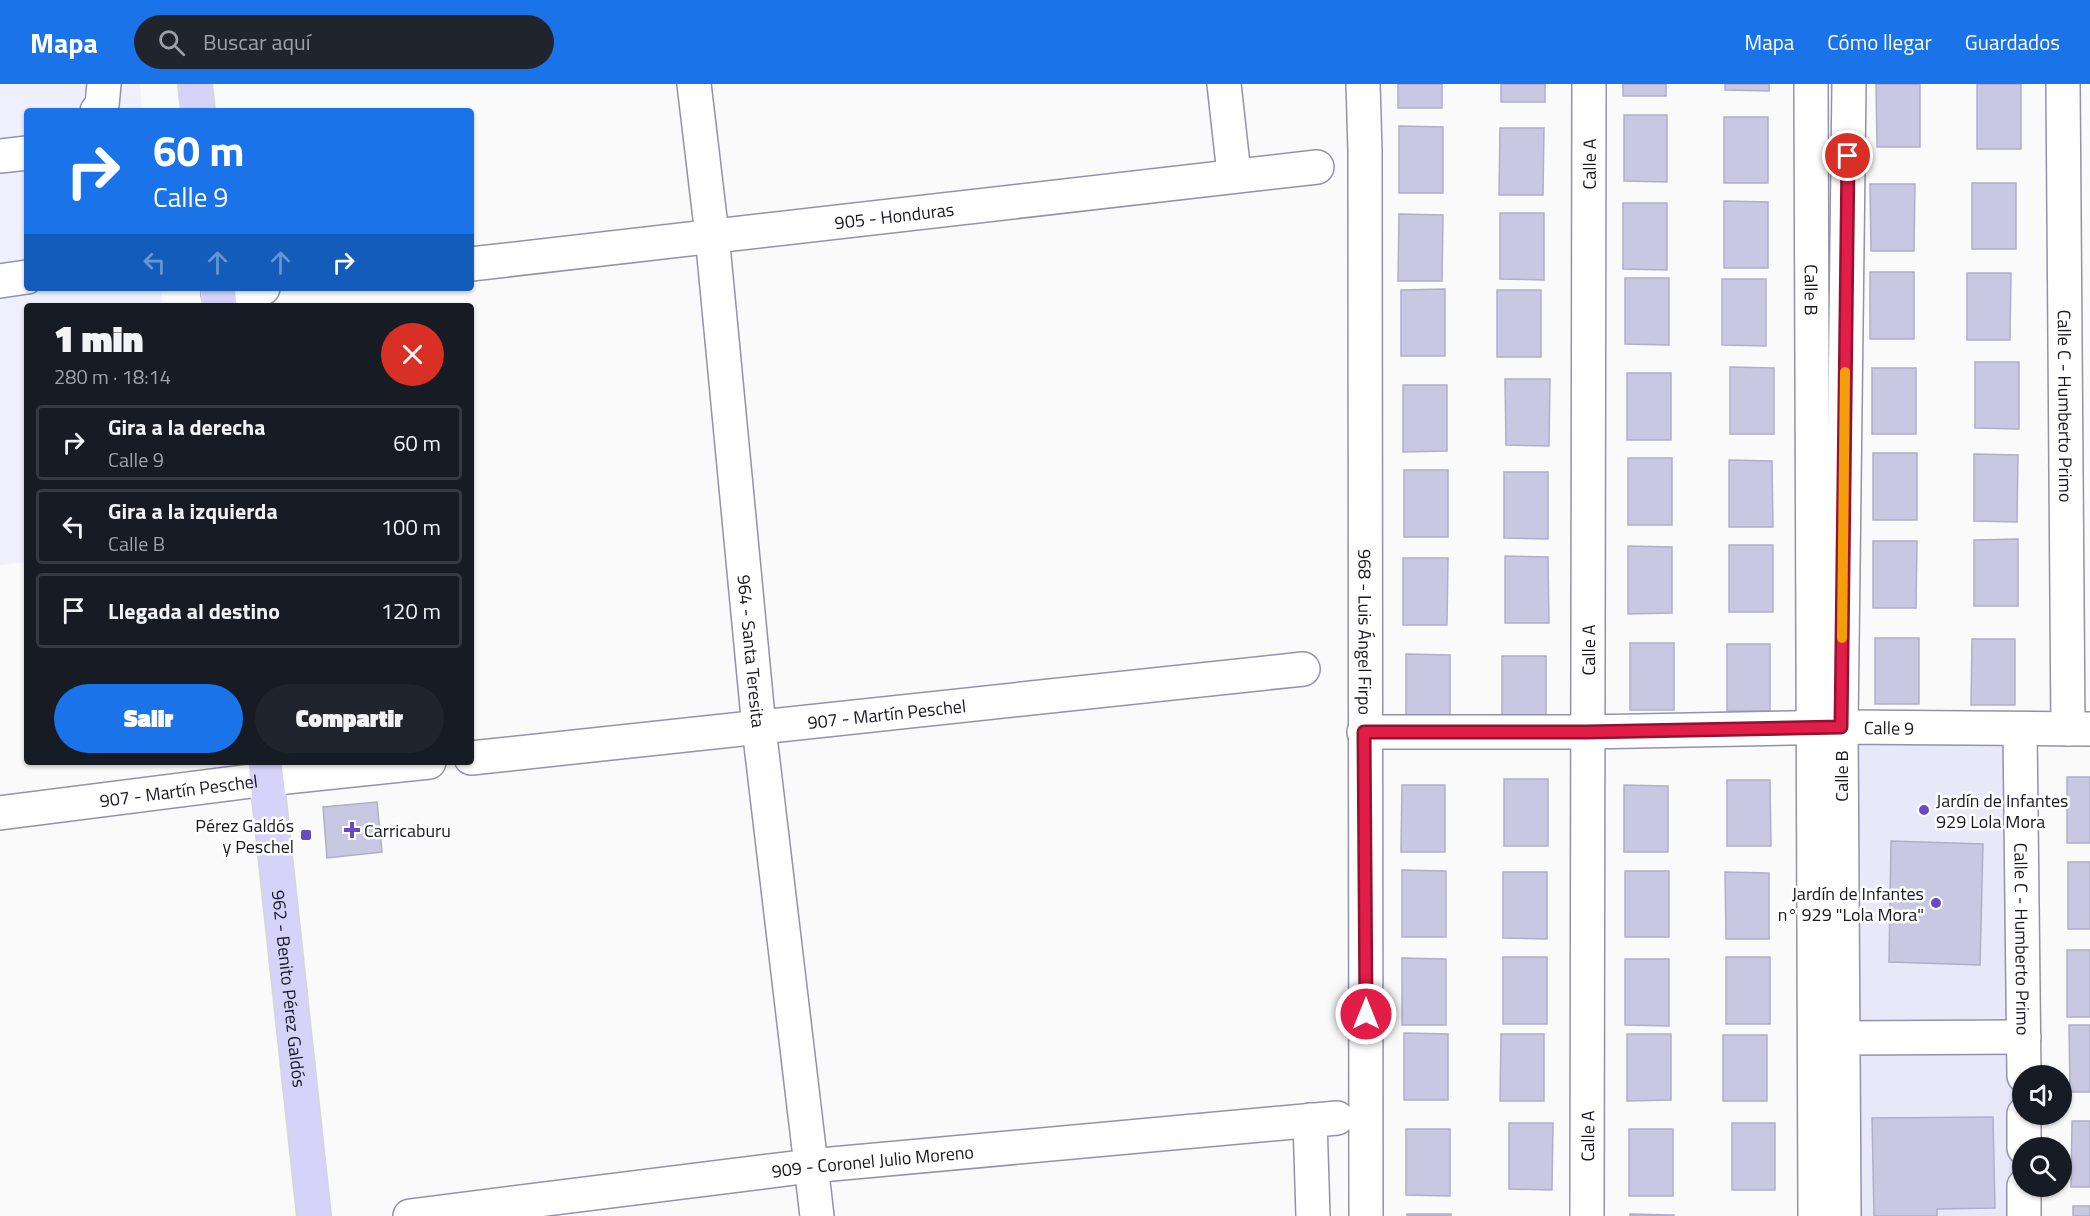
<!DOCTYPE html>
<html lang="es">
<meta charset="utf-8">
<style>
body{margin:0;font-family:"Titillium Web",sans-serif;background:#20242c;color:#f1f3f6;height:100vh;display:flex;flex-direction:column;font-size:22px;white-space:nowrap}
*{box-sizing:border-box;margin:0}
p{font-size:20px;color:#9ea1a6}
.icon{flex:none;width:33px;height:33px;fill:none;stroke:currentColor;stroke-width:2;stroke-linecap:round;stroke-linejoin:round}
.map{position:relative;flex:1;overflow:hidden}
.sheet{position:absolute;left:24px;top:219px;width:450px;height:462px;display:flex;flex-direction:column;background:#171b24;border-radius:6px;box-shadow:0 2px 4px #0004}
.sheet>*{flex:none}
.top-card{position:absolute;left:24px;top:24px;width:450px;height:183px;border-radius:6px;box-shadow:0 2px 4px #0004;background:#1a73e8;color:#fff;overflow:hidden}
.tools{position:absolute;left:2012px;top:981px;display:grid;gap:12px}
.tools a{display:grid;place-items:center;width:60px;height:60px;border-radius:50%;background:#171b24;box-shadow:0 2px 4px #0004;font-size:30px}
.pin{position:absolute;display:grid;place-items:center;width:51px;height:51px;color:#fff;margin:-26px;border:3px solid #fff;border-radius:50%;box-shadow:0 2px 6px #0007}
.me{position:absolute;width:66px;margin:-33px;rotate:0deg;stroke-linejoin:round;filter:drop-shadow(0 0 4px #0008)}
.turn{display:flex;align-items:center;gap:21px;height:126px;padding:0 30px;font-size:27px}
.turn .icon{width:78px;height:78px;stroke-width:2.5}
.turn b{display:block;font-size:42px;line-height:51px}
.lanes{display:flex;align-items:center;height:57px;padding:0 30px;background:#0003;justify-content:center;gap:30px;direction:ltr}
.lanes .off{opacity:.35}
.round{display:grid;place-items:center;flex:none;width:63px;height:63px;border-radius:32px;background:#20242c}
.summary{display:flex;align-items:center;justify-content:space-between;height:102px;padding:0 30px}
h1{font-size:36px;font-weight:800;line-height:45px}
.primary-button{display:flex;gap:12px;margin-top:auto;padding:12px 30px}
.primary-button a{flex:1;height:69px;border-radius:36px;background:#1a73e8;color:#fff;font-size:24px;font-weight:800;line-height:69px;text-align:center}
.primary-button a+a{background:#20242c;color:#f1f3f6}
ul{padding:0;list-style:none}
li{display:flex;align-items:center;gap:18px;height:75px;margin:0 12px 9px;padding:0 18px;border:3px solid #363941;border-radius:6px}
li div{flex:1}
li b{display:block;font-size:22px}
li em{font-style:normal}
header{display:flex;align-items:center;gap:36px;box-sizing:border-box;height:84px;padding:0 30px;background:#1a73e8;color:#fff}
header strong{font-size:28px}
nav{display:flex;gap:33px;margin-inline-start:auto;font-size:21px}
.search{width:420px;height:54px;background:#20242c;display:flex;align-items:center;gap:15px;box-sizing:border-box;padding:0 21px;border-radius:33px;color:#9ea1a6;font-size:22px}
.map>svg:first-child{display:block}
.built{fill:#f0effd}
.green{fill:#e9e8f9}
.building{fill:#cac7e3;stroke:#b1aeca;stroke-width:1.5}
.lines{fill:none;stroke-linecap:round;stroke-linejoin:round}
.minor-casing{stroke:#9491ac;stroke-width:36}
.major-casing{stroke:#d6d5d7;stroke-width:36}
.minor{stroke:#fff;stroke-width:33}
.major{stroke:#d7d2f9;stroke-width:33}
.route-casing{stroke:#92132f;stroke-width:15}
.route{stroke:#e11d48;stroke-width:10}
.slow{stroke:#f59e0b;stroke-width:10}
.poi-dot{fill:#684ac3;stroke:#fff;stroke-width:2}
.labels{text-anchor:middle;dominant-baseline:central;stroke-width:5;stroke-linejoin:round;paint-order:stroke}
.street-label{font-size:18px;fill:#191822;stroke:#fff}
.poi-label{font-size:18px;fill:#191822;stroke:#fff;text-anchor:start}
</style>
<header>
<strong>Mapa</strong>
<div class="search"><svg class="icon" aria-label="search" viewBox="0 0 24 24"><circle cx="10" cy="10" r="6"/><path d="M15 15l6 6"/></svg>Buscar aquí</div>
<nav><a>Mapa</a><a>Cómo llegar</a><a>Guardados</a></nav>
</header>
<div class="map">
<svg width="2090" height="1132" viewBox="0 0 2090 1132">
<rect width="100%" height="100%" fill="#fafafa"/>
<path class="built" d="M0,0h140l2,27h-115v177h134l1,18h-135v256l-27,3z"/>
<path class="green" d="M1841,643l179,2 4,487h-180z"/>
<path class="building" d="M1398,0h44v24h-44z
M1501,0h44v18h-44z
M1623,0h43v12h-43z
M1725,0h44v7l-44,-1z
M1876,0h44v63h-43z
M1977,0h44v65h-44z
M1624,31h43v67l-43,-1z
M1724,33h44v66h-44z
M1399,42l44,1v66h-44z
M1500,44h44l-1,67h-44z
M1972,99h44v66h-44z
M1870,100h45l-1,67h-43z
M1724,117l44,1v66h-44z
M1623,119h44v67l-44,-1z
M1500,129h44v67l-44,-1z
M1399,130l44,1 -1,66h-44z
M1870,188h44v67h-44z
M1967,189h44l-1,67h-43z
M1625,194h44v67l-44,-1z
M1722,195h44v67l-44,-1z
M1445,205v67h-44v-66z
M1497,206h44v67h-44z
M1975,278h44v67l-44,-1z
M1730,283l44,1v66h-44z
M1872,284h44v66h-44z
M1627,289h44v67h-44z
M1505,295h45l-1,67 -43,-1z
M1403,301h44v66l-44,1z
M1873,369h44v67h-44z
M1974,370l44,1 -1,67 -43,-1z
M1628,374h44v67h-44z
M1729,376l43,1 1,66h-44z
M1404,386h44v67h-44z
M1504,388h44v67l-44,-1z
M2018,455v67h-44v-66z
M1873,457h44l-1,67h-43z
M1729,461h44v67h-44z
M1628,462l44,1v66l-44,1z
M1505,472l43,1 1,66h-44z
M1403,474h45l-1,67h-44z
M1875,554h44v66h-44z
M1972,555h43v66h-44z
M1630,559h44v67h-44z
M1727,560h43v67h-43z
M1406,570l44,1v66l-44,1z
M1502,572h44v66h-44z
M2067,693h23v66h-23z
M1504,695h44v67h-44z
M1727,696h43l1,66h-44z
M1402,701h43v67h-44z
M1624,701l44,1v66h-44z
M377,718l5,50 -55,6 -4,-51z
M1891,757l92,3 -3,121 -91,-3z
M2068,778h22v67h-22z
M1402,786l44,1v66h-44z
M1625,787h44v66h-44z
M1503,788h44v67l-44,-1z
M1725,788l44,1v66h-43z
M2067,866h23v67h-23z
M1503,873h44v67h-44z
M1726,873h44v67h-44z
M1402,874l44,1v66h-44z
M1625,875h44v67l-44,-1z
M2069,941h21v67h-20z
M1404,949l44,1v66h-44z
M1501,950h43v67h-44z
M1627,950h44v66l-44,1z
M1723,951h44v66h-44z
M1993,1033l2,91 -58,1v7h-63l-2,-98z
M2072,1037h18v66h-19z
M1509,1039h44l-1,67 -43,-1z
M1732,1039h43v67h-43z
M1406,1045h44v67l-44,-1z
M1629,1045h44v67h-44z
M2073,1122h17v10h-17z
M1407,1130h44v2h-44z
M1630,1130l44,1v1h-44z"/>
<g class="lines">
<g class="minor-casing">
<g id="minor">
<path id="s1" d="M694,0l18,151 47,493 58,488"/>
<path d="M1224,0l10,90"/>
<path id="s2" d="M1363,0l2,66 1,1066"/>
<path id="s3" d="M1811,0l4,1132"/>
<path id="s4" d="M2063,0l5,645"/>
<path d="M97,27l5,-6 2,-21"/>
<path d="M0,72l27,-3"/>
<path id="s5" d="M471,180l846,-97"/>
<path d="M0,197l27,-4"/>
<path d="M218,209l45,-5"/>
<path id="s6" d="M2020,645l4,347"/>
<path id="s7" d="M1364,648h222l255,-5 249,2"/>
<path id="s8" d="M471,674l832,-89"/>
<path id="s9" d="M0,729l267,-34 162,-17"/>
<path d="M1843,954l181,-1"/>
<path d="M1310,1036l3,96"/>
<path d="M2024,1064v-34"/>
<path id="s10" d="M410,1132l400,-50 527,-48"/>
<path id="s11" d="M1587,1132l2,-1132"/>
<path d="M1844,1132l-3,-489 8,-643"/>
<path d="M2024,1132v-30"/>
</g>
</g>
<g class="major-casing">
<g id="major">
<path d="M195,0l3,27"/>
<path d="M218,204l2,18"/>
<path id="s12" d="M265,678l49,454"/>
</g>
</g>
<use href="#minor" class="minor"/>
<use href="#major" class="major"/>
</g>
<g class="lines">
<g class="route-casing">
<path id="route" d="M1366,930l-2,-282h222l255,-5 7,-571"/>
</g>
<use href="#route" class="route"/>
<path class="slow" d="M1842,554l3,-266"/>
</g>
<g class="poi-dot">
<circle cx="1924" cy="726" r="6"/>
<path d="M349 737h6v6h6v6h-6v6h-6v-6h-6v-6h6z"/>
<rect x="300" y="745" width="12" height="12" rx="3"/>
<circle cx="1936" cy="819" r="6"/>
</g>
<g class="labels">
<g class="street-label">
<text stroke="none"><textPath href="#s11" startOffset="1052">Calle A</textPath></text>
<text stroke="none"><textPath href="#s5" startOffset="426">905 - Honduras</textPath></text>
<text stroke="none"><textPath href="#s3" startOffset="206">Calle B</textPath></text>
<text stroke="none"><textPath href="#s4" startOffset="322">Calle C - Humberto Primo</textPath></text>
<text stroke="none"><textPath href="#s2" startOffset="548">968 - Luis Ángel Firpo</textPath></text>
<text stroke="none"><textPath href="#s1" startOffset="570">964 - Santa Teresita</textPath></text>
<text stroke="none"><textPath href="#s11" startOffset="566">Calle A</textPath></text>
<text stroke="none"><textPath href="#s8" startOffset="418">907 - Martín Peschel</textPath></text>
<text stroke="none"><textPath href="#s7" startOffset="525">Calle 9</textPath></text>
<text transform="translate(1841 692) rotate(-90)">Calle B</text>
<text stroke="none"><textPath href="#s9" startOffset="180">907 - Martín Peschel</textPath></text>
<text stroke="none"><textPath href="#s6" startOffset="210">Calle C - Humberto Primo</textPath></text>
<text stroke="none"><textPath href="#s12" startOffset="228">962 - Benito Pérez Galdós</textPath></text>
<text stroke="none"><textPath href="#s11" startOffset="80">Calle A</textPath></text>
<text stroke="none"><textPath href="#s10" startOffset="466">909 - Coronel Julio Moreno</textPath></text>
</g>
<g class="poi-label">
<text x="1936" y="716">Jardín de Infantes<tspan x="1936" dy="21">929 Lola Mora</tspan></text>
<text x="294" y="741" text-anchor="end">Pérez Galdós<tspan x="294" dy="21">y Peschel</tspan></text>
<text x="364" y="746">Carricaburu</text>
<text x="1924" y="809" text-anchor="end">Jardín de Infantes<tspan x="1924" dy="21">n° 929 "Lola Mora"</tspan></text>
</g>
</g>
</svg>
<div class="tools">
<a><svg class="icon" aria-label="sound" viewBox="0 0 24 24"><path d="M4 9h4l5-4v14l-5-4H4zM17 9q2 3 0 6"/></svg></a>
<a><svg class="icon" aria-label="search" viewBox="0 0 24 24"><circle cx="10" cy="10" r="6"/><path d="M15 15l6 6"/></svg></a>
</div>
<div class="pin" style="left:1848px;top:72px;background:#d93025"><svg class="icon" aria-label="arrive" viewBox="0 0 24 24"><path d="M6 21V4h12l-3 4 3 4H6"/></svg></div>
<svg class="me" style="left:1366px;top:930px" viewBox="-20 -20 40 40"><circle r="17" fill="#e11d48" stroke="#fff" stroke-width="3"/><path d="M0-11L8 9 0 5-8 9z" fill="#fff"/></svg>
<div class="top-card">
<div class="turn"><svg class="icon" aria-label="right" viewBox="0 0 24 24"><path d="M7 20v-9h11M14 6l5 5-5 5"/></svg><div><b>60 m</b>Calle 9</div></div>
<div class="lanes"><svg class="icon off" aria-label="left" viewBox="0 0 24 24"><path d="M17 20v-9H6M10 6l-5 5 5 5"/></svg><svg class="icon off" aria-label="ahead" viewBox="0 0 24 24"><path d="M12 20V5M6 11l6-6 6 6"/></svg><svg class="icon off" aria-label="ahead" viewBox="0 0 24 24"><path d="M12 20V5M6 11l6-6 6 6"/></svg><svg class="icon" aria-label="right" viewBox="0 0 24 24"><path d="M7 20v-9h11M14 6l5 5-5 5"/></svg></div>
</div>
<section class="sheet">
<div class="summary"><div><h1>1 min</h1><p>280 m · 18:14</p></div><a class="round" style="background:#d93025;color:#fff"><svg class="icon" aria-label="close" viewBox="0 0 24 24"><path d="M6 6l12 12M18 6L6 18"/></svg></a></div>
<ul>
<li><svg class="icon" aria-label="right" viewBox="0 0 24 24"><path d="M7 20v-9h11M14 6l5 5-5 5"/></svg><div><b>Gira a la derecha</b><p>Calle 9</p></div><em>60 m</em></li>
<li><svg class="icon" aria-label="left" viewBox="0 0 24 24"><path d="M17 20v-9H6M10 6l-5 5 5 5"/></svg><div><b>Gira a la izquierda</b><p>Calle B</p></div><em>100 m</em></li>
<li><svg class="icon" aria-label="arrive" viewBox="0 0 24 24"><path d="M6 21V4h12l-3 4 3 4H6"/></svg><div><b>Llegada al destino</b></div><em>120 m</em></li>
</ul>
<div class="primary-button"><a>Salir</a><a>Compartir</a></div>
</section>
</div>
